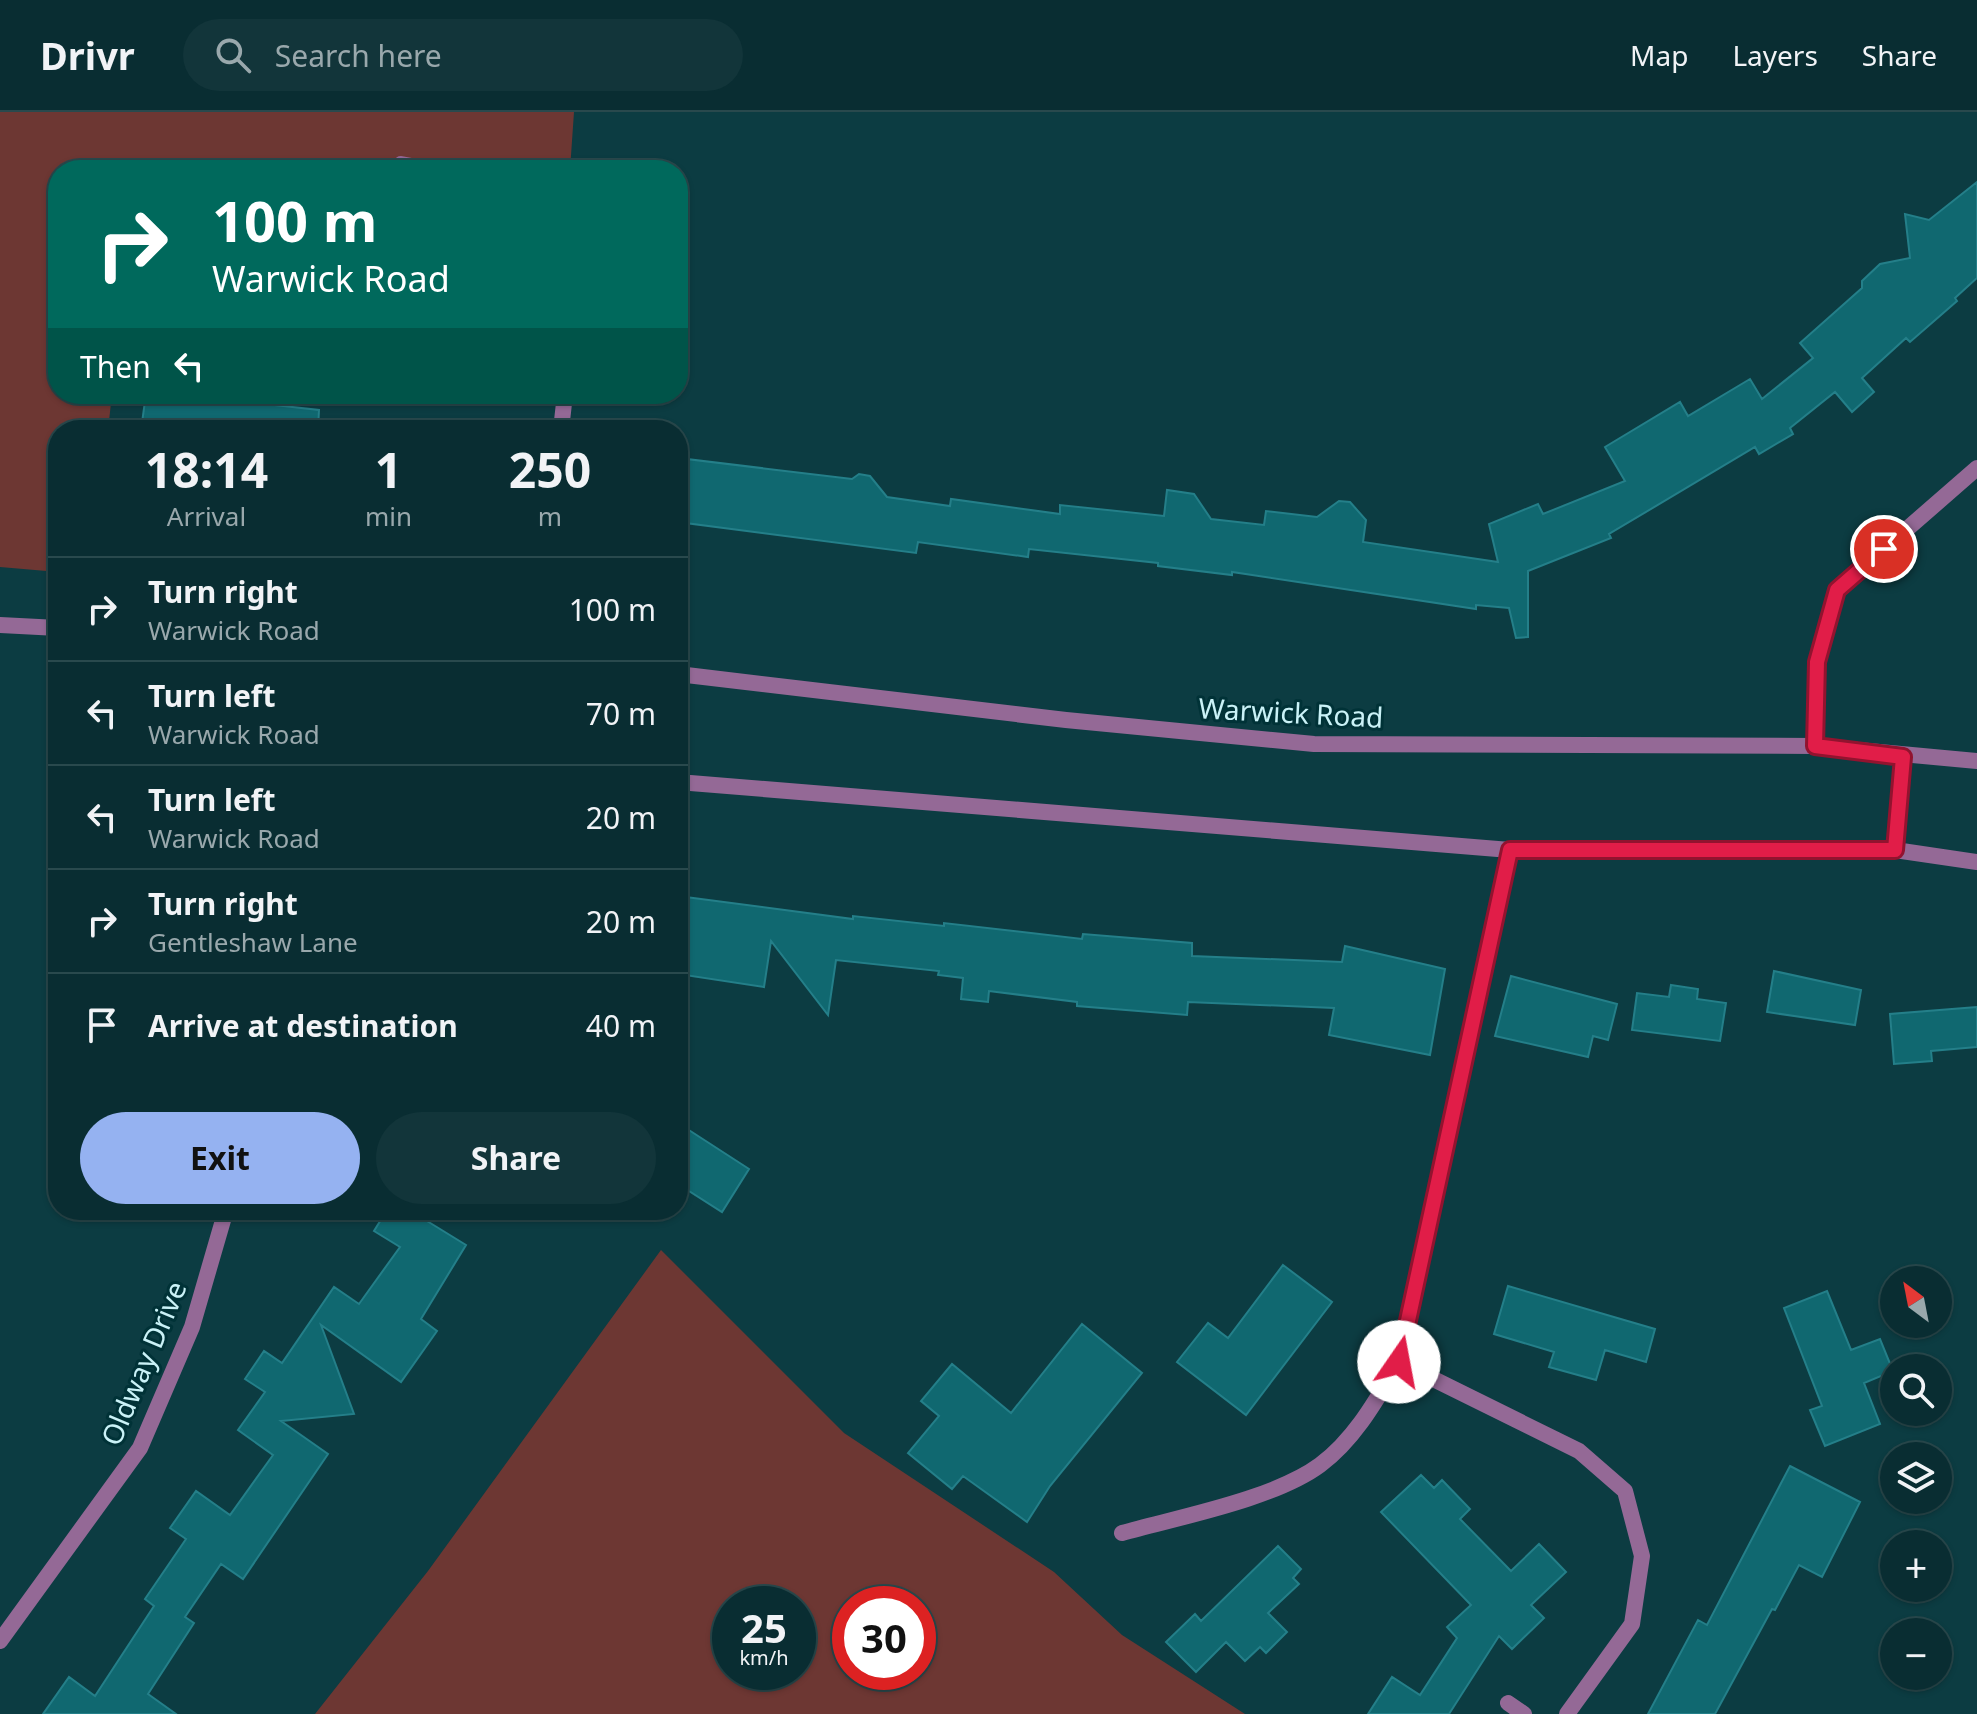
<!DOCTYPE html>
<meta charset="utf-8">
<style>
body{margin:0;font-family:"Noto Sans",sans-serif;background:#12353a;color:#f1f3f6;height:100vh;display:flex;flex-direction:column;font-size:30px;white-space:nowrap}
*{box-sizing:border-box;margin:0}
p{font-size:26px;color:#99a8ac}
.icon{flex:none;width:44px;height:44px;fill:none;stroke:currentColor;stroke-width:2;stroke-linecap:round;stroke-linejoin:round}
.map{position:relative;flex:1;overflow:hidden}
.details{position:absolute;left:48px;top:308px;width:640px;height:800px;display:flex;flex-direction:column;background:#092d32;border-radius:32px;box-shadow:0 2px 6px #0004,0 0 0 2px #29494d}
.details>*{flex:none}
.guide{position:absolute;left:48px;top:48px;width:640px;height:244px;border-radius:32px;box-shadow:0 2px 6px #0004,0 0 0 2px #29494d;background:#00695c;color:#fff;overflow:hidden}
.needle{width:52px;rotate:328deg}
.buttons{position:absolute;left:1880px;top:1154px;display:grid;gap:16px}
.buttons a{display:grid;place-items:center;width:72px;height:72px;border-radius:50%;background:#092d32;box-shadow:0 2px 6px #0004,0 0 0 2px #29494d;font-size:40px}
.speed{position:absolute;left:712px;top:1474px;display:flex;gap:16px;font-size:40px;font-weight:700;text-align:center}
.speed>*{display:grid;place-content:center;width:104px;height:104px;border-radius:50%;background:#092d32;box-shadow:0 2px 6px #0004,0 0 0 2px #29494d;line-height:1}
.speed small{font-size:20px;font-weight:400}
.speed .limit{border:12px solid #d22;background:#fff;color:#111}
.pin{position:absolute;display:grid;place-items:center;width:68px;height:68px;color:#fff;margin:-34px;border:4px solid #fff;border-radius:50%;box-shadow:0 2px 8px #0007}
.me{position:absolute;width:88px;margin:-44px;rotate:12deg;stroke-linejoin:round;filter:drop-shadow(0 0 6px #0008)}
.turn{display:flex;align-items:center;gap:28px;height:168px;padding:0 32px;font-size:36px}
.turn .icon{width:104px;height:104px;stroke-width:2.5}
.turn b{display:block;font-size:56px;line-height:68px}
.then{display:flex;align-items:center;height:76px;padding:0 32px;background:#0003;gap:16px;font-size:30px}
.eta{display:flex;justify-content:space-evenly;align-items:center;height:136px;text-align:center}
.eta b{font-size:48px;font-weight:700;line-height:56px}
.primary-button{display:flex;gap:16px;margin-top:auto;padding:16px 32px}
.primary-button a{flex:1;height:92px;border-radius:48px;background:#95b2f1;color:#111;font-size:32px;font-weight:700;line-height:92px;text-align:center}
.primary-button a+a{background:#12353a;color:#f1f3f6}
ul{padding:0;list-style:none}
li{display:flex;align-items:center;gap:24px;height:104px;padding:0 32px;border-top:2px solid #29494d}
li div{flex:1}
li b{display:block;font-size:30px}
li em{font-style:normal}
header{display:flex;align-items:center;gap:48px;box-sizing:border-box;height:112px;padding:0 40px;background:#092d32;border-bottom:2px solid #29494d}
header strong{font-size:38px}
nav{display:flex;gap:44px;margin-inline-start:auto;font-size:28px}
.search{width:560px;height:72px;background:#12353a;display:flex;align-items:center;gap:20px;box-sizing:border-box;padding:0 28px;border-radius:44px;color:#99a8ac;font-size:30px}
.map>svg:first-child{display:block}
.green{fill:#6d3733;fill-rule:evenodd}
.building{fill:#106870;stroke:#247f89;stroke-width:2}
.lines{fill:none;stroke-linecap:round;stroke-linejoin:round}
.lane{stroke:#946996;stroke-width:16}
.street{stroke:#946996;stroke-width:16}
.route-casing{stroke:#92132f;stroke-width:20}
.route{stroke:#e11d48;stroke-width:14}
.labels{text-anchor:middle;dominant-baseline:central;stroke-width:6;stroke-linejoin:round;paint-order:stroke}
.street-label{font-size:28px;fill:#caf2f7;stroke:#003237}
</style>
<header>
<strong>Drivr</strong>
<div class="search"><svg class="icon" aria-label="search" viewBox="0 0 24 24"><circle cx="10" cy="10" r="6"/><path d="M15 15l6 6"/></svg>Search here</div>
<nav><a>Map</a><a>Layers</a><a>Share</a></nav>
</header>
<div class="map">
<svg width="1977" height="1602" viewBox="0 0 1977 1602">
<rect width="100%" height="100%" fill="#0c3c42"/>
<path class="green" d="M0,0h574l-4,58h-512v224h54l-4,36h-50v142l-58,-5z
M661,1138l183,183 210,139 68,63 123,79h-930l113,-143zM730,1492h68v68h-68zM850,1492h68v68h-68z"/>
<path class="building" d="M1977,70v96l-22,20 2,3 -47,41 -4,-4 -44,40 12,14 -22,20 -17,-20 -45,36 3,6 -34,20 -4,-7 -146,87 2,4 -83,33v66l-12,1 -7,-30 -33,-3v4l-244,-37v3l-74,-9v-3l-129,-14 -1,8 -110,-15 -2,11 -238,-31v-64l174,21 7,-5 11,2 17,21 63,9 1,-7 109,15v-9l104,11 3,-26 27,4 17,25 53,6 2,-14 51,6 22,-16 11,1 16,18 -3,22 135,20 -9,-38 49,-20 5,10 82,-33 -20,-34 75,-45 8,14 62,-37 12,20 51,-41 -13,-15 62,-55v-7l18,-17 30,-6 -5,-44 24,6z
M157,282l30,4v-4h34l-1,5 99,11 -1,20h-177l4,-29z
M678,784l175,23v-3l91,10v-3l138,16 1,-5 109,9v13l150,6 3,-16 100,23 -15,86 -101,-20 5,-27 -146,-6 -1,13 -110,-9v-4l-88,-11 -1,11 -27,-3 2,-21 -25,-3 1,-4 -103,-11 -8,55 -57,-74 -7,46 -86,-13z
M1774,859l87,19 -6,35 -88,-13z
M1511,864l106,28 -9,36 -15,-4 -5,21 -93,-21z
M1671,873l27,4 -1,10 29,4 -6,38 -88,-11 5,-37 32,4z
M1977,895v40l-46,4 1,10 -38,3 -4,-50z
M678,1011l71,46 -27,43 -44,-28z
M387,1098h22l57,35 -45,74 16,12 -36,51 -80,-57 33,89 -73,7 47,33 -85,125 -22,-15 -36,53 9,6 -46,71 28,20h-133l26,-37 26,19 59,-90 -9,-7 41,-60 -16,-11 26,-37 34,24 43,-60 -35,-25 27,-38 -20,-13 19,-28 18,12 52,-76 25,17 41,-57 -26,-16z
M1283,1153l49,37 -86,113 -69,-53 31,-39 20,15z
M1508,1174l147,43 -9,33 -41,-12 -9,30 -47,-13 5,-15 -60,-18z
M1827,1179l24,59 29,-11 13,32 -29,12 16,41 -55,22 -15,-36 12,-4 -38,-98z
M1082,1212l60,49 -92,113 -23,36 -64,-46 -11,13 -44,-36 31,-37 -18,-15 31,-37 59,49z
M1790,1354l70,36 -38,75 -23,-12 -24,45 -3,-1 -57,105h-67l50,-94 9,5z
M1421,1363l13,13 8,-8 28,29 -10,10 51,52 28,-27 27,28 -35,33 13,13 -32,31 -13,-13 -50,78h-81l24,-37 28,18 37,-57 -10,-11 24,-22 -90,-93z
M1278,1434l23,23 -8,9 6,6 -31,29 19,19 -21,21 -6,-6 -15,14 -19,-19 -30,30 -30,-30 29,-28 6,7z"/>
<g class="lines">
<path class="lane" d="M401,52l32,6
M561,318l4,-36"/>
<path class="street" d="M0,513l58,3
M678,562l388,46 248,24 501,2 162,15
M1815,634l2,-84 20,-72 140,-122
M678,670l832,68h385l82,12
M1510,738l-111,512 180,89 46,40 17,65 -10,68 -65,90
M1895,738l8,-93
M1122,1421c57,-16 152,-34 198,-68 35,-26 57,-66 79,-103
M0,1529l140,-193 52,-121 34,-117
M1508,1591l16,11"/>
</g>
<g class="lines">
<g class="route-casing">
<path id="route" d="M1399,1250l111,-512h385l8,-93 -88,-11 2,-84 20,-72 47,-41"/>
</g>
<use href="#route" class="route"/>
</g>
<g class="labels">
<g class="street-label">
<text transform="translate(1291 600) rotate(3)">Warwick Road</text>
<text transform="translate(143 1251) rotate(-67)">Oldway Drive</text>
</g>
</g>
</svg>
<div class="buttons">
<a><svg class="needle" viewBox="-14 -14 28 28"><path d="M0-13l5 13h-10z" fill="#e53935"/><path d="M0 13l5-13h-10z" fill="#99a8ac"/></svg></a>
<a><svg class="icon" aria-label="search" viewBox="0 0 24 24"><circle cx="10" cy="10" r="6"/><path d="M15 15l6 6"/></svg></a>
<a><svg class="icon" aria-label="layers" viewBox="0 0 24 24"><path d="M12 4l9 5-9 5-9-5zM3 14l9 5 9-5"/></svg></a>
<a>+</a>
<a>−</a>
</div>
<div class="speed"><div>25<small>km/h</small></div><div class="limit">30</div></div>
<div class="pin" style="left:1884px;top:437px;background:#d93025"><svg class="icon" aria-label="arrive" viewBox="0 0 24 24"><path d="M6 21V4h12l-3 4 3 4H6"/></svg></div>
<svg class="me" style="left:1399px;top:1250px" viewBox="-20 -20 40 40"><circle r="19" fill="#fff"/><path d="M0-13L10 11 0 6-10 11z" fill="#e11d48"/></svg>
<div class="guide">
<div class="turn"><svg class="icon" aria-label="right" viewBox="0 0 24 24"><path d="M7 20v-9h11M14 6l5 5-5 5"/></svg><div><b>100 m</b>Warwick Road</div></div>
<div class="then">Then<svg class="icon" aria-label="left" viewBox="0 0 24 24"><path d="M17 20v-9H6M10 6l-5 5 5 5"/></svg></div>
</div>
<section class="details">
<div class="eta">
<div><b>18:14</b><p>Arrival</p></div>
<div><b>1</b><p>min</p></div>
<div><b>250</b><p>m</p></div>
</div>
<ul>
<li><svg class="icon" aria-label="right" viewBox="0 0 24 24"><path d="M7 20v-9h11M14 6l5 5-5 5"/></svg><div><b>Turn right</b><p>Warwick Road</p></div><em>100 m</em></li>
<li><svg class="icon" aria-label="left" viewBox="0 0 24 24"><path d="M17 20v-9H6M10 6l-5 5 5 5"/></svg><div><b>Turn left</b><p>Warwick Road</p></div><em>70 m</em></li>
<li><svg class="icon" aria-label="left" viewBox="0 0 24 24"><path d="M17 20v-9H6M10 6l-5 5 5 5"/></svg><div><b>Turn left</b><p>Warwick Road</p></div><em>20 m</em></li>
<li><svg class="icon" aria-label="right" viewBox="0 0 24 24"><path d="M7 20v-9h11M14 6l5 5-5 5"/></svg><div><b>Turn right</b><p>Gentleshaw Lane</p></div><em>20 m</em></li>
<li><svg class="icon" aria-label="arrive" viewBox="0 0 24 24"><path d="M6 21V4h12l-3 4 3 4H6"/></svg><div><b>Arrive at destination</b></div><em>40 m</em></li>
</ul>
<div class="primary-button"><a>Exit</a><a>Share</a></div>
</section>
</div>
